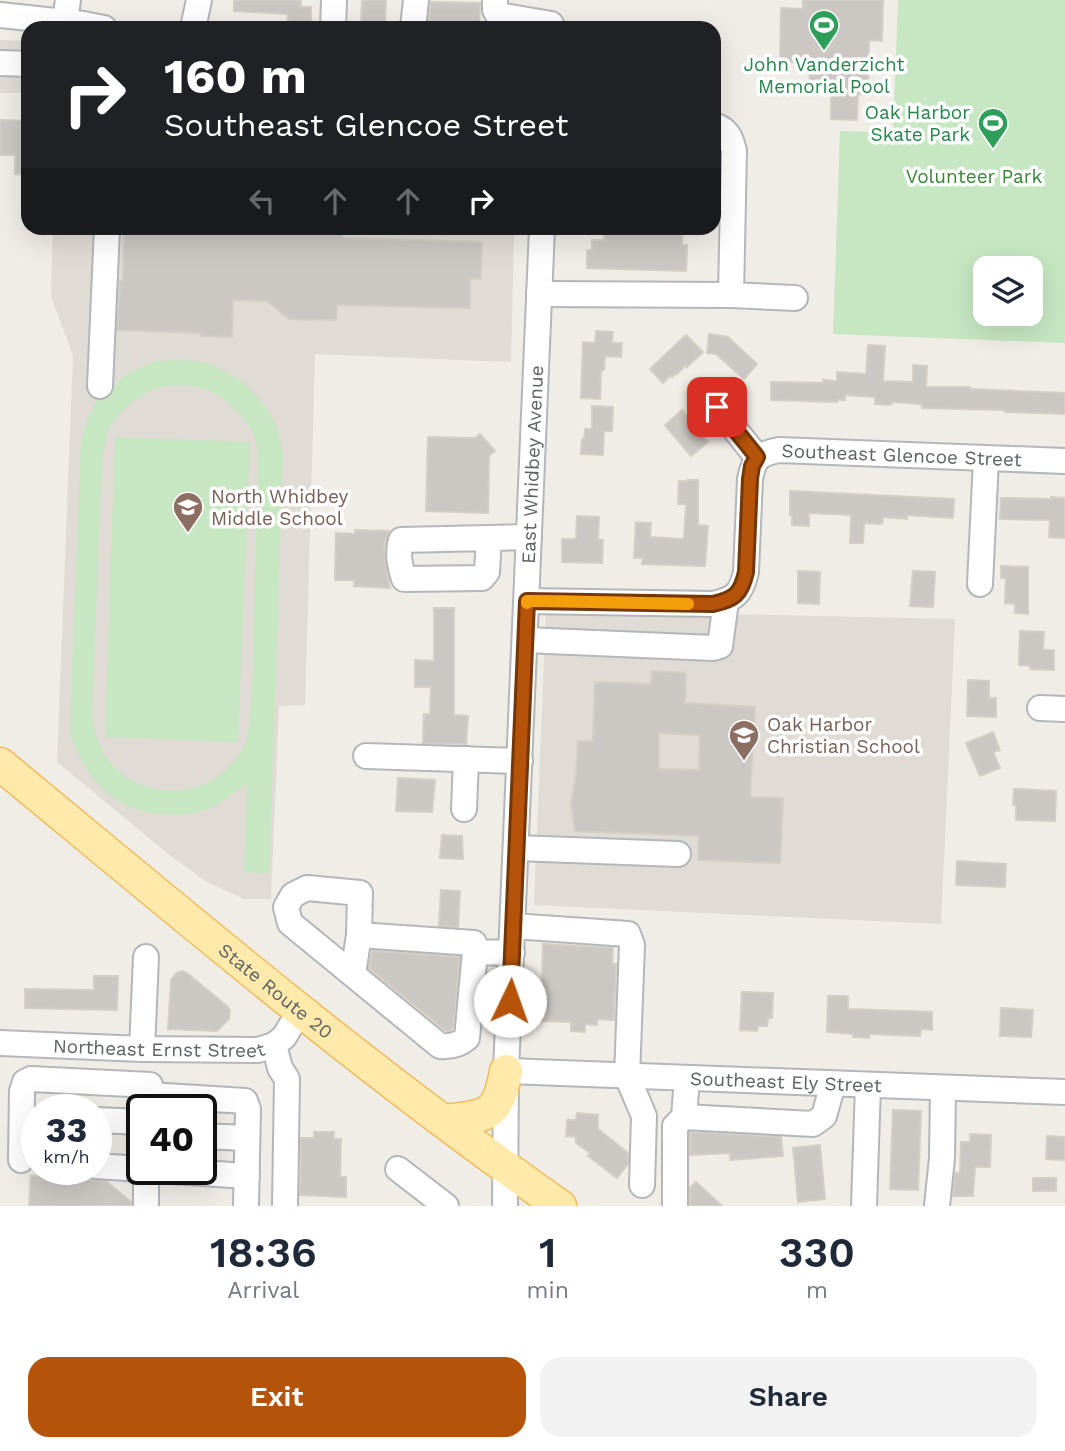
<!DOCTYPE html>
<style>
body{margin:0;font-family:"Work Sans",sans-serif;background:#f2f2f3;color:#1f2937;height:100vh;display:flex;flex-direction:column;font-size:26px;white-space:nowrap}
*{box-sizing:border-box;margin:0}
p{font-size:23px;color:#747a83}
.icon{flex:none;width:38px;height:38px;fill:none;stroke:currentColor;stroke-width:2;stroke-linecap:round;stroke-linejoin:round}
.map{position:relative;height:1206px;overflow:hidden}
.panel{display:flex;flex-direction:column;background:#fff;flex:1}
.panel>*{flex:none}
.hud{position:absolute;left:21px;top:21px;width:700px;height:214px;border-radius:21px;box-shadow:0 7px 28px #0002;background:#202124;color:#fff;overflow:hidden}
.fabs{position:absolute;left:973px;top:256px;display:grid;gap:14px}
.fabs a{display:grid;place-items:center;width:70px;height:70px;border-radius:14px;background:#fff;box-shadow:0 7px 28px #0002;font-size:35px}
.speed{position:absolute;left:21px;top:1094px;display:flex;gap:14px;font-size:35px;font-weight:700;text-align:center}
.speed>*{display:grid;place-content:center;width:91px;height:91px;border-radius:50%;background:#fff;box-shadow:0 7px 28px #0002;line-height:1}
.speed small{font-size:18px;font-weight:400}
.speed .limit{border:4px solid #111;border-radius:10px;background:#fff;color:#111}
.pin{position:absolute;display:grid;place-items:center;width:60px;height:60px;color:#fff;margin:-30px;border-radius:14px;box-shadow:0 4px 10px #0006}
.me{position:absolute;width:77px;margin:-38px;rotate:3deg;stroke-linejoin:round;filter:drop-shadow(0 0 5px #0008)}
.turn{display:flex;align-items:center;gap:24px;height:147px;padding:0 28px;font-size:32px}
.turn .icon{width:91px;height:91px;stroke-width:2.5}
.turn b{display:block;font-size:49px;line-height:60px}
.lanes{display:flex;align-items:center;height:66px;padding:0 28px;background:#0003;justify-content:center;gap:35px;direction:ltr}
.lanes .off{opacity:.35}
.eta{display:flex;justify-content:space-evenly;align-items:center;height:119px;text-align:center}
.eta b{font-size:42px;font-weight:600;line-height:49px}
.action{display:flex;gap:14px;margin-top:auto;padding:14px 28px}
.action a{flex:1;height:80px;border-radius:21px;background:#b45309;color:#fff;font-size:28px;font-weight:600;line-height:80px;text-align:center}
.action a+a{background:#f2f2f3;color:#1f2937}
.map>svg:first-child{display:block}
.education{fill:#e0dbd4}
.green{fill:#c6e7c2;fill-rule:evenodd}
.building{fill:#cbc7c3;stroke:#d4cec4;stroke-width:2;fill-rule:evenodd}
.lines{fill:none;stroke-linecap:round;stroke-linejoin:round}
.minor-casing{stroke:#b3b7ba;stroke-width:28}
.major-casing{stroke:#f2ba5c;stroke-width:35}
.minor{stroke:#fff;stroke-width:24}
.major{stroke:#ffeaab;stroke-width:32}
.route-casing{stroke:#753606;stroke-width:18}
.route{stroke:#b45309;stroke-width:12}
.slow{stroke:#f59e0b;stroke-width:12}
.labels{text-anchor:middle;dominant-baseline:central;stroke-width:7;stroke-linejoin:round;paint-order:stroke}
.leisure-label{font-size:19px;fill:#27864d;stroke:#fff}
.park-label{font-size:19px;fill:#388635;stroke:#fff}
.street-label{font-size:19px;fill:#5d6266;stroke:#fff}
.education-label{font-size:19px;fill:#785e54;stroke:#fff;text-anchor:start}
</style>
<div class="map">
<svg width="1065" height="1206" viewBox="0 0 1065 1206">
<rect width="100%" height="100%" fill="#f0ece6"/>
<path class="education" d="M0,40l28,1v52h-28z
M53,228h461l-3,134 -196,-8 -10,351 -26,1 -8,193h-27l-37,-17 -35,-25 -115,-95 16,-406 -22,-60z
M546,610l409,9 -14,305 -407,-19z"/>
<path class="green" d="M898,0h167v343l-232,-9 7,-203 53,2zM985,268h46v45h-46z
M157,361c12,0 26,-2 38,0 33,4 66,33 80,62 4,10 6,22 8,32l-14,419 -25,-2 3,-88c-13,8 -27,21 -42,26 -14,5 -29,5 -43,4 -50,-3 -77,-37 -92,-81l11,-292 6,-20 10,-21 31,-27zM166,386c9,0 19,-1 28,0 25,5 53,28 61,52 3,9 2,19 3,28 -2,62 -3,125 -5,187 0,22 -1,43 -3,64 -1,7 -1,15 -3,22 -17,43 -62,62 -105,46 -31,-11 -46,-38 -50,-69l10,-259c2,-8 3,-16 5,-23 10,-25 34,-42 59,-48z
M115,437l135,5 -12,300 -133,-5z"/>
<path class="building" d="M234,0h67v7h10v21h-24l1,-14 -54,-3z
M362,0h24l-1,28h-24z
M803,0h80l-1,41 -13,-1 -1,55 -10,-1 -1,26 -26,-1v-26l-22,-1 1,-29 -30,-1 1,-54 22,1z
M431,2l49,1 -1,25 -51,-1z
M0,120l28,1v54l-13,-1v-19h-15z
M186,228h157l-1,10 140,4 -1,37h-11v29l-133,-3 -1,15 -47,-1 -22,-18 -34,-1 -1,37 -31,-1v-3l-84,-3 3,-49h3l1,-48 62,1z
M604,228h79l-1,17h5l-1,26 -99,-3v-18h5v-10h12z
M596,331l17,1 -1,11h10l-1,14 -16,-1 -1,14h-3l-1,29 -19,-1 2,-56 12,1z
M709,334l19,3 29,27 -13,15 -28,-25 -9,-1z
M686,335l17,17 -16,15 -1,-2 -9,9 -1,-1 -4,4 -1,-2 -8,8 -13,-14z
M868,345l17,1 -2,35 30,1v-17l14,1 -1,21h44v2l95,4v21l-60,-2v-2l-83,-2v-4l-30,-2 -1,3 -16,-1v-7l-30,-2v5h-8v2l-66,-2v-18l52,1v-3l14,1v-9l29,2z
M592,406l21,1 -1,24h-8l-1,24 -22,-1 1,-15h2l1,-10h7z
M682,410l26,32 -17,14 -26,-31z
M480,434l15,17 -6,5 -1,57 -62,-2 2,-74 47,1z
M687,480h11v45l10,1 -3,40 -63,-2 1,-6h-9l2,-36 15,1 -1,14 34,2 2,-35h-8l1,-23h8z
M790,491l164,8 -1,19 -46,-3v4l-24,-2 -1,7 -18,-1 -1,20h-13l1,-28 -42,-2v13l-17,-1v-10h-2z
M1051,497l14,1v40l-16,-1 1,-17 -50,-1 1,-21 50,1z
M577,516l22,1 -1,22 5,1 -1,23 -40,-1v-23h14z
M355,530l34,1 -4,11 -1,13 6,33 -36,-2v-6h-19l1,-47 19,1z
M1001,566l27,1v47l-13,-1v-9l-10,-1 1,-25h-5z
M798,571l22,1 -1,32 -21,-1z
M913,571l22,1 -2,35 -23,-1z
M434,608h20v107l14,1 -2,28 -43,-1 1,-29h6l1,-27h-16v-27l19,1z
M1020,631l24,1 -1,18h11v20l-24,-1 1,-3 -12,-1z
M652,671l34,2 -1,30 70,4 -5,90 33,1 -3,65 -82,-3 1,-24 -124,-5 -4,-26 5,-30 2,-34h15l2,-59 56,2zM659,733l41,2 -1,35 -40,-1z
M968,680l21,1v17h7v19l-29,-1z
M993,732l7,18 -7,2 7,16 -20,8 -14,-33z
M398,778l37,2 -3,32 -36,-1z
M1014,789l42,2 -1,30 -39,-1v-15h-3z
M442,835l20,1 1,23 -23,-1z
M957,861l49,3 -1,23 -49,-2z
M441,890l19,1 -2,36 -19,-1z
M543,944l70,4 -1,16h4l-2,56 -17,-1v6l-12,-1v8l-14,-1v-9l-30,-1z
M372,951l88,6 -7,70 -3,4h-4l-77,-63z
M182,971l5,2 41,34 2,4 -1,8 -12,12 -49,-2 3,-49 5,-7z
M94,976h24l-1,34 -92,-2v-19l69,1z
M742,992l31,1 -1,25h-4l-1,8h-9l-1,5 -17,-1z
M828,996h20v13l84,3v18l-11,-1 -1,7 -51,-2v4l-16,-1v-3l-26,-2z
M1001,1008l32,2 -2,27 -31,-1z
M893,1110l28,1 -3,79 -28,-1z
M577,1113l21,2v14l30,24v11l-11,14 -29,-22 2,-3 -14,-10v-6l-10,-1 1,-16h9z
M314,1132h20v7h7l-1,38h6v20l-46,-2 1,-57h13z
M690,1132l91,5 2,19 -53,4v-7l-40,2z
M970,1134l21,1 -1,32h-15l-2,29h-20l2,-23h5l1,-31h9z
M1047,1136l18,1v23l-19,-1z
M820,1145l5,54 -27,3 -5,-54z
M31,1176l58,3 18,3 24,20v4h-102z
M1033,1178h23v13h-23z
M696,1182l26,24h-32v-18z"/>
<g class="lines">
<g class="minor-casing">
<g id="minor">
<path d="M495,0v10l3,5 53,9"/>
<path d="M0,15l83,9 21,4"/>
<path d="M65,22l3,-22"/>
<path d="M193,28l6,-28"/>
<path d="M333,28l1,-28"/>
<path d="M413,28l3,-28"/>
<path d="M0,63l28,1"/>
<path d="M714,125c14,5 17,13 20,26l-3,144 64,3"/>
<path d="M539,294l192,1"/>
<path d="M100,386l7,-158"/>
<path d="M704,391l53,66"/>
<path d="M489,538l-2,34 -5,6 -78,1c-4,-13 -7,-25 -3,-39l128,-3"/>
<path d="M980,584l6,-125"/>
<path id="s1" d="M527,601l186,3c22,-5 28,-10 33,-32l4,-93c4,-20 8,-25 29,-29l286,11"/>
<path d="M525,640l188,8 7,-2 6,-45"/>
<path d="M1040,708l25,1"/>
<path d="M366,756l154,5"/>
<path d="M464,809l2,-50"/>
<path d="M516,848l162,6"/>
<path d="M513,926l115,8 4,11 -5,131 17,40 -2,69"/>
<path d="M359,935l115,8 1,9 37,1"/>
<path d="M353,974l6,-39 1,-42 -53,-5 -14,7 -7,12 4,16 150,123c11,1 19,-1 27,-8l8,-86"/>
<path id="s2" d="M0,1043l142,6 116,1 16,-5 10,-8 16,-26"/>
<path d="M274,1045l6,23 7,11 -2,127"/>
<path d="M142,1049l4,-92"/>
<path id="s3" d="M506,1071l559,21"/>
<path d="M149,1095l96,6 3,8 -2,97"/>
<path d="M684,1117l129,7 11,-8 9,-32"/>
<path d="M96,1120l46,2"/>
<path d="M201,1136l46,2"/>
<path d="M21,1160l1,-69 3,-9 6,-3 119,6"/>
<path d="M96,1166l151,10"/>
<path d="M146,1169v37"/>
<path d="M398,1169l48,37"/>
<path id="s4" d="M505,1206l1,-135 36,-843"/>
<path d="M675,1206v-80l9,-9 3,-39"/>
<path d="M864,1206l4,-121"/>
<path d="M937,1206l5,-48 1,-70"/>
</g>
</g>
<g class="major-casing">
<g id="major">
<path id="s5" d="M0,764c183,151 365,306 560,442"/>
<path d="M444,1121c43,-5 54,-4 62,-50"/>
</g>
</g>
<use href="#minor" class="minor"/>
<use href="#major" class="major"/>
</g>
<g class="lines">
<g class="route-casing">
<path id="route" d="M510,1001l17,-400 186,3c22,-5 28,-10 33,-32l4,-93 2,-13 5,-9 -40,-50"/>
</g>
<use href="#route" class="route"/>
<path class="slow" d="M527,603v-2h18l143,3"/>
</g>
<defs>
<g id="stadium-pin" transform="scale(1.575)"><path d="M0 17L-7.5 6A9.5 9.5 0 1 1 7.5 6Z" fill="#2e9e5b" stroke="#fff"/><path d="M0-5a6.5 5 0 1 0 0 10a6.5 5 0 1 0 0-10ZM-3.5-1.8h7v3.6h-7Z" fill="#fff"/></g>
<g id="school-pin" transform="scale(1.575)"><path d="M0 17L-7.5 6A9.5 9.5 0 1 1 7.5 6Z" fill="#8d6e63" stroke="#fff"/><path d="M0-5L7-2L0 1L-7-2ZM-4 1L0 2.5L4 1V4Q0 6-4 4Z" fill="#fff"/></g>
</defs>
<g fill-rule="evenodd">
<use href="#stadium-pin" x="824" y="25"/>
<use href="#stadium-pin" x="993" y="123"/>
<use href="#school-pin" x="188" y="507"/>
<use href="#school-pin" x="744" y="735"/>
</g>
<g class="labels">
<g class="leisure-label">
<text x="824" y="64">John Vanderzicht<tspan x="824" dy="22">Memorial Pool</tspan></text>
<text x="970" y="112" text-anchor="end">Oak Harbor<tspan x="970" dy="22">Skate Park</tspan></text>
</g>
<g class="park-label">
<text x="974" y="176">Volunteer Park</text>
</g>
<g class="street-label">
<text stroke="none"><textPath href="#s1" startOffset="497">Southeast Glencoe Street</textPath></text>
<text stroke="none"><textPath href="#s4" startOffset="742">East Whidbey Avenue</textPath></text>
<text stroke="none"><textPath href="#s5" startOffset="357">State Route 20</textPath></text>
<text stroke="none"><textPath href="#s2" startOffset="159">Northeast Ernst Street</textPath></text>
<text stroke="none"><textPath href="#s3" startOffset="280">Southeast Ely Street</textPath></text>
</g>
<g class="education-label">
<text x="211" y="496">North Whidbey<tspan x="211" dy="22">Middle School</tspan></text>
<text x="767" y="724">Oak Harbor<tspan x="767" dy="22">Christian School</tspan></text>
</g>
</g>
</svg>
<div class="fabs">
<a><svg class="icon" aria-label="layers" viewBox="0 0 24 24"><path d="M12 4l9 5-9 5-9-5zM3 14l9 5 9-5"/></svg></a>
</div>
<div class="speed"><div>33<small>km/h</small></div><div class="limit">40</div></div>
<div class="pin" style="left:717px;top:407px;background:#d93025"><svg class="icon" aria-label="arrive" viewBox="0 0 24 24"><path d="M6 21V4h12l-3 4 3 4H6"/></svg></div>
<svg class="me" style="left:510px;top:1001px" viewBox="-20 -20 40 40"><circle r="19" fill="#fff"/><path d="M0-13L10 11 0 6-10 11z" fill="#b45309"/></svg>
<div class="hud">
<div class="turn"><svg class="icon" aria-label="right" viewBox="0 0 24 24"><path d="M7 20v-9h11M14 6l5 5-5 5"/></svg><div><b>160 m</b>Southeast Glencoe Street</div></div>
<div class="lanes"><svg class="icon off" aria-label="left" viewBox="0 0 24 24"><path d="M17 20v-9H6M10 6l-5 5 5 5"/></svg><svg class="icon off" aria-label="ahead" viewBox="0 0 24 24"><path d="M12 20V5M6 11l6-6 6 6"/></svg><svg class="icon off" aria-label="ahead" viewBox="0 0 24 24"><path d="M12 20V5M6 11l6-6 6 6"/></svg><svg class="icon" aria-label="right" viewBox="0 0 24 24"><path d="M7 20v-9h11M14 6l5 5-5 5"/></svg></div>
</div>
</div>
<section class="panel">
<div class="eta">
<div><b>18:36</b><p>Arrival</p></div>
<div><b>1</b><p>min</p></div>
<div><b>330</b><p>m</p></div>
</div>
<div class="action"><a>Exit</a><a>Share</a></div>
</section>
